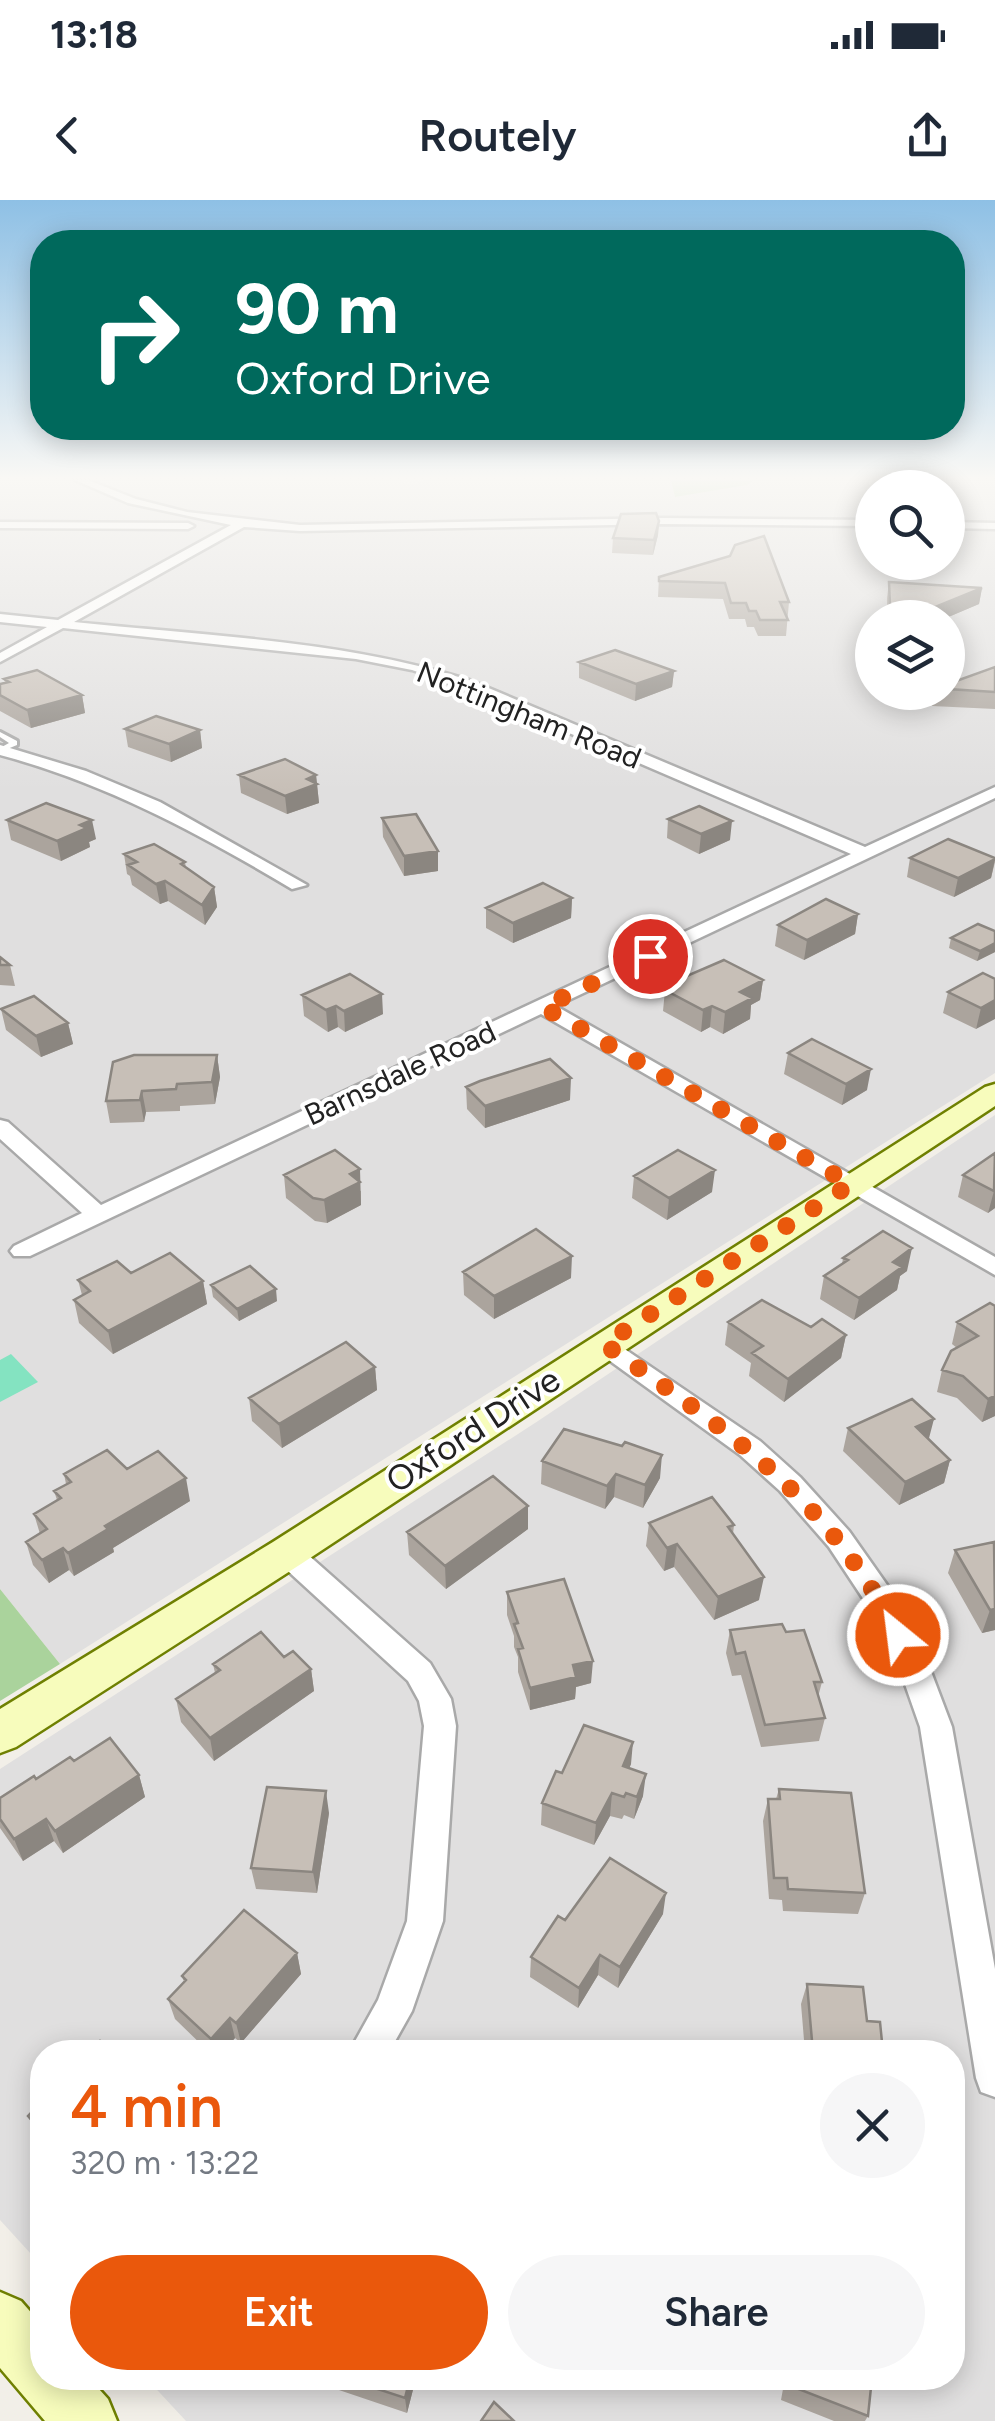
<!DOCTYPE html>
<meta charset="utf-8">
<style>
body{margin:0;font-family:Figtree,sans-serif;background:#f6f6f7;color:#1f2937;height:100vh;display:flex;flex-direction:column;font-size:38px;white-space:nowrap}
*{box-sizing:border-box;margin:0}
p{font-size:32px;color:#747a83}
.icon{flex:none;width:55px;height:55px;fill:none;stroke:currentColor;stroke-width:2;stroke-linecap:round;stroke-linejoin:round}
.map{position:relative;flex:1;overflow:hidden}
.side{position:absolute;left:30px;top:1840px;width:935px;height:350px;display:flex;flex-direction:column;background:#fff;border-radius:40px;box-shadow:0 5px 25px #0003}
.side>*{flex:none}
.banner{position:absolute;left:30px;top:30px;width:935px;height:210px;border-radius:40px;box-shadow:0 5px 25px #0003;background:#00695c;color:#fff;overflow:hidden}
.controls{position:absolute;left:855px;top:270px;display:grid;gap:20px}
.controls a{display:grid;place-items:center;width:110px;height:110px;border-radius:50%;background:#fff;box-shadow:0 5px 25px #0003;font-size:50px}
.pin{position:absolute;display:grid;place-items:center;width:85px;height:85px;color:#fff;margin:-42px;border:5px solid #fff;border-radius:50%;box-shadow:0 2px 10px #0007}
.me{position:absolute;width:110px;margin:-55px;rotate:331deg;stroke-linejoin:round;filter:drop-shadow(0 0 8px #0008)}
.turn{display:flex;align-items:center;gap:35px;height:210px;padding:0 40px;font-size:45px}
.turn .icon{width:130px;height:130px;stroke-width:2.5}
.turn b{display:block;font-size:70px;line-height:85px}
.round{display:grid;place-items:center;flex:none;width:105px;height:105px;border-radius:52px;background:#f6f6f7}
.head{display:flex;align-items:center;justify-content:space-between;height:170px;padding:0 40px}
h1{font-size:60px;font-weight:600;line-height:75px;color:#ea580c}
.action{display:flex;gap:20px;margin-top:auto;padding:20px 40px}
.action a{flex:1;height:115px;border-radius:60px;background:#ea580c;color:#fff;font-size:40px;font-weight:600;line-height:115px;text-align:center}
.action a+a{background:#f6f6f7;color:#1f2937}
.status{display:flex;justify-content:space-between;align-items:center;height:70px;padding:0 50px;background:#fff;direction:ltr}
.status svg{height:28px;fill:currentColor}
header{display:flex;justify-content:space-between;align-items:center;height:130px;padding:0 40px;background:#fff;font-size:45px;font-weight:600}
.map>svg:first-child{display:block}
.residential{fill:#e0dfdf;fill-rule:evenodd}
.forest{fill:#aad39c}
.pitch{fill:#84e3c1}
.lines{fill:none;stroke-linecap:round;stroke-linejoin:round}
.lane-casing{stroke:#a9a9a9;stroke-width:6}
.street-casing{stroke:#a9a9a9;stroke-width:5}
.secondary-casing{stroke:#6f8001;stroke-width:5}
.lane{fill:#fff;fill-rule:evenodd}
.street{fill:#fff;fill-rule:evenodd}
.secondary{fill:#f7fcbc;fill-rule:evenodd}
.wall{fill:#aba49d}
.shaded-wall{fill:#8b8680}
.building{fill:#c7bfb7;stroke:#8b8680;stroke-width:2.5}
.route{stroke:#ea580c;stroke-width:18;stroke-dasharray:0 32.4}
.labels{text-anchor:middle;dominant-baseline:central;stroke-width:8;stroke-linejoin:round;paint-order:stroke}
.far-street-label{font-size:30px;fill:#222;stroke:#fff}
.street-label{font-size:35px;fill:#222;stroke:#fff}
</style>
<div class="status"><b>13:18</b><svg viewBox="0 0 49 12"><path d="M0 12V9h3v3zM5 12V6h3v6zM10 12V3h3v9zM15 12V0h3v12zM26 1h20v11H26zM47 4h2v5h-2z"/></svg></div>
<header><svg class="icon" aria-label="back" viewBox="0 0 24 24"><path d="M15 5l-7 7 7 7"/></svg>Routely<svg class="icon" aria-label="share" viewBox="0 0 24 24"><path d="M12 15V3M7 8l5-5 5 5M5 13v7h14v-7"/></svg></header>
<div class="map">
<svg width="995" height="2221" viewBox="0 0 995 2221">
<rect width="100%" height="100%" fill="#f2efe8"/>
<path class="residential" d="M0,280h404l-4,2 12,3 15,-5h244l4,17 72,-12 7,-5h241v593l-935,591 -60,-75zM872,288h76v74h-76zM872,418h76v74h-76z
M995,915v1306h-809l-40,-43h806v-326h-910v214l-42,-46v-451l538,-348z"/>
<path class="forest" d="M671,280h83l-7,5 -72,12z
M0,1389l60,75 -60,37z"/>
<path class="pitch" d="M11,1154l27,28 -38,20v-42z"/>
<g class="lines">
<g class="lane-casing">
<path id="lane" d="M0,532l17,9v4l-17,7v-4l9,-5 -9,-6z"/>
</g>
<g class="street-casing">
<path id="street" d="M75,280h13l48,19 51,13 113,13 363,-7 209,2v6l-209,-2 -363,7 -56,-4 -170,95c133,14 270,18 398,59l393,166 130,-60v11l-439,208 439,251v18l-454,-261 -511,242h-16l-4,-5 4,-5 68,-33 -82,-74v-19l8,2 93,83 750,-351 -389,-167 -50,-17 -56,-11 -293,-31 -63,34v-9l47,-26 -47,-5v-8l58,6 173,-95 -103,-22z
M0,322l188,1 6,3 -6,3 -188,-1z
M948,322l47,1v6l-47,-1z
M0,545l86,26 74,31 147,83 -15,4c-94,-56 -187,-106 -292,-134z
M604,1135l156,106 40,36 49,54 43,61 35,69 25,66 43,242v128l-14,-5 -5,-14 -56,-351 -20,-57 -30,-61 -41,-62 -49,-56 -40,-36 -145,-105 -4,-6z
M287,1342l10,3 133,118 21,36 5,27 -13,195 -31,90 -23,41h-40l29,-52 29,-79 17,-195 -5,-25 -11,-20 -131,-120 -5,-8 5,-8z"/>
</g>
<g class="secondary-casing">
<path id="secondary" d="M995,884v22l-694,458 -285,183 -16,6v-44l273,-167 712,-455z
M0,2092l21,9 21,24v53h47l19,21 9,22h-72l-45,-53z"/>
</g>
<use href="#lane" class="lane"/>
<use href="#street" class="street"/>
<use href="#secondary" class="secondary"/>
</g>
<path class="wall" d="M659,321l-1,14 -5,20 -41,-2 1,-15z
M730,356l59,46 -3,34h-28l-4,-9h-7l-2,-8h-16l-6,-20 -65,-2 1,-20z
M889,382l93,6 -3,16 -33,14h-59v-20z
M579,462l95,9 -2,16 -37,14 -56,-23z
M995,467v42l-63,-3 2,-14h14v-8z
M4,479l78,16 3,18 -54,15 -31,-17v-27l5,-1z
M125,529l75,1 2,18 -31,14 -43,-15z
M239,575h77l3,28 -32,11 -46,-21z
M382,618l56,33v20l-34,5 -21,-39z
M668,619l62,21 -31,14 -32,-16z
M7,620l89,19 -7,3 1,5 -29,14 -50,-21z
M124,654l61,8 1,6 28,19 3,20 -12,18 -37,-24 -8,3 -28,-19 -2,-9 -3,-2z
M910,658h85v4l-4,16 -37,19 -47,-20z
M572,698l-1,20 -58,25 -27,-15v-20z
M858,714l-3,20 -51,26 -29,-14 3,-21z
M995,731v21l-18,9 -28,-13 2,-10z
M0,757l10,8 5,21 -15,-1z
M995,779l-19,50 -33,-16 5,-21z
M763,780l-3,20 -9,5 -1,14 -27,15 -13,-7 -9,5 -38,-21 2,-21 10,-5v-4z
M302,795l81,19 -38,18 -7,-5 -10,5 -24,-16z
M1,809l67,14 5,21 -32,13 -35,-27z
M788,853l79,37 -25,15 -58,-31z
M217,855l3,22 -5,27 -35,2v5l-34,1 -2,10 -34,1 -4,-22z
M466,887l104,13 -85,28 -18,-19z
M995,953v55l-7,5 -30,-16 5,-22z
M284,975l77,16v14l-34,18 -12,-2 -29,-23z
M634,976l78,16 -45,28 -35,-22z
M843,1058l64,13 -7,5 -3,14 -43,30 -34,-21 4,-23 18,-12z
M463,1072l108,6 -77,41 -30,-24z
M131,1073l72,8 4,23 -94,50 -34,-31 -5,-23 8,-5 -4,-15z
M211,1085l66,16 -38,20 -26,-24z
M995,1106v110l-13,6 -25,-24 -20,-6 5,-22 15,-22 -5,-4 5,-22z
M728,1122l83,5 35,8 -5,23 -57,44 -35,-26 2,-13 -26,-18z
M375,1167l2,23 -95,58 -30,-27 -3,-23z
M848,1228l80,11 22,21 -6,23 -45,22 -56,-54z
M542,1261l118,17 -17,30 -29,-11 -9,12 -64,-25z
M127,1269l63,32 -77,47 1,4 -40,24 -5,-6 -20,13 -16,-18 -7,-23 14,-8 -6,-20 23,-14 -3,-9 12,-7 -2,-10z
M528,1306v23l-82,60 -37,-34 -2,-23z
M649,1323l85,2 -1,9 26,66 -45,20 -40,-53 -10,4 -18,-25z
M995,1344v86l-13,3 -34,-60 7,-23z
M507,1392l84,91 -15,4 -1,12 -45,11 -12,-38v-15l-4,-10v-11l-7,-21z
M730,1430l56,2 36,50 -4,15 7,21 -6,23 -58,6 -20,-72 -9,1 -6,-23z
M213,1464l98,5 3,22 -100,70 -33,-39 -5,-23 39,-26z
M74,1561l65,14 6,22 -82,56 -9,-12 -31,20 -23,-33v-30z
M631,1564l-2,4 14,28 -9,23 -10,-4 -2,4 -12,-3 -16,29 -53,-20 1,-22 20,-30z
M779,1589l86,104 -7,21 -75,-3 -1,-11 -13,-1 -6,-78 5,-22h8z
M329,1613l-12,80 -61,-4 -5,-21z
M663,1714l-45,74 -20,-13 -20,33 -48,-31 1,-20 34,-37z
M297,1753l4,21 -60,69 -6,-5 -13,14h-13l-34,-33 -7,-20 16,-17 -2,-6z
M807,1784l60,37 16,31h-78l-4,-48z
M42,1901v40l-5,-6 -9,-19z
M330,2178h86l-9,35 -74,-25z
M785,2178h87l-4,38 -3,5h-31l-53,-21z"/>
<path class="shaded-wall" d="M659,321l-1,14 -5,20 1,-15z
M982,388l-3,16 -33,14h-35l1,-6z
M674,471l-2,16 -37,14 1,-17z
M82,495l3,18 -54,15 -4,-18z
M200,530l2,18 -31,14 -2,-18z
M316,575l3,28 -32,11 -2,-18 22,-17z
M92,620l4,19 -7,3 1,5 -29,14 -4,-20 23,-16z
M732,621l-2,19 -31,14 2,-20z
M438,651v20l-34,5v-20z
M995,659l-4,19 -37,19 4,-19z
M165,681l3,20 -8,3 -4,-20z
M214,687l3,20 -12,18 -3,-20z
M572,698l-1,20 -58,25v-20z
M858,714l-3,20 -51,26 3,-20z
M995,743v9l-18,9 3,-10z
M763,780l-3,20 -9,5 -1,14 -27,15 2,-22 15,-20z
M382,794l1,20 -38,18 -1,-21z
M995,800v19l-19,10 5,-21z
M336,806l2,21 -10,5 -2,-22z
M712,806l-2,21 -9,5 2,-22z
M68,823l5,21 -32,13 -5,-21z
M217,855l3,22 -5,27 -3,-22z
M871,869l-4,21 -25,15 4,-21z
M571,878l-1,22 -85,28v-22z
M142,891l4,21 -2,10 -4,-22z
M360,969l1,36 -34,18 -3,-23 26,-26z
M715,970l-3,22 -45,28 2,-22z
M995,990v18l-7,5 6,-22z
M912,1048l-5,23 -7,5 -3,14 -43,30 5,-22 34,-36z
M572,1056l-1,22 -77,41v-23z
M203,1081l4,23 -94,50 -5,-23z
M276,1089l1,12 -38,20 -2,-12z
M846,1135l-5,23 -57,44 4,-23z
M375,1167l2,23 -95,58 -3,-24z
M995,1196v20l-13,6 6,-23z
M934,1219l-6,23 -12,-15z
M662,1255l-2,23 -17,30 2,-23z
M950,1260l-6,23 -45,22 6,-23z
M616,1274l-2,23 -9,12 2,-23z
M186,1278l4,23 -77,47 1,4 -40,24 -6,-23 37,-27z
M528,1306v23l-82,60 -1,-23z
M677,1344l-3,23 -10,4 3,-23z
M63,1348l6,22 -20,13 -7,-23z
M764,1377l-5,23 -45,20 4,-23z
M995,1409v21l-13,3 8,-23z
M593,1461l-2,22 -15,4 -1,12 -45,11v-22l43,-23z
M311,1469l3,22 -100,70 -4,-23z
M633,1542l-2,22 -10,24 2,-22z
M646,1574l-3,22 -9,23 3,-22z
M139,1575l6,22 -82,56 -8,-22z
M326,1591l3,22 -12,80 -4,-21z
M612,1593l-2,23 -16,29 2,-22z
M46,1619l8,22 -31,20 -9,-22z
M666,1693l-3,21 -45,74 2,-21z
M297,1753l4,21 -60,69 -5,-20z
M600,1755l-2,20 -20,33 1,-20z
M230,1818l5,20 -13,14h-8l-3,-13z
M410,2178h6l-9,35 -2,-15z"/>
<path class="building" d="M656,313l3,8 -5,19 -41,-2 8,-24z
M764,336l25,66h-9l8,18h-28l-4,-9h-7l-3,-8h-15l-6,-20 -66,-2v-4l71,-21 5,-11z
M889,382l93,6 -54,22 -16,2 -22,-6z
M615,450l59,21 -38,13 -57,-22z
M995,467v25l-47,-3v-5z
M37,470l45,25 -55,15 -27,-15v-11l9,-2 -5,-3z
M156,516l44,14 -31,14 -44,-15z
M285,559l31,16 -9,4 10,5 -32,12 -46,-21z
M46,603l46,17 -12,5 7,3 -30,13 -50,-21z
M699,606l33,15 -31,13 -33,-15z
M416,614l22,37 -34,5 -22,-38z
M948,639l47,19v1l-37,19 -48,-20z
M154,644l31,18 -4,2 33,23 -12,18 -37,-24 -9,3 -28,-19 9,-3 -13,-8z
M543,683l29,15 -59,25 -27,-15z
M826,699l32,15 -51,26 -29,-15z
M978,724l17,7v12l-15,8 -29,-13z
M0,757l10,8h-10z
M724,760l39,20 -23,12 12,6 -27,14 -13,-6 -9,4 -38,-20 14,-7 -4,-2z
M983,773l12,6v21l-14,8 -33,-16z
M350,774l32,20 -38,17 -8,-5 -10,4 -24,-15z
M34,796l34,27 -32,13 -35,-27z
M812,839l59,30 -25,15 -58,-31z
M134,855h83l-5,27 -35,2 -1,5 -34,2 -2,9 -34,1 7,-39z
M550,859l21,19 -86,28 -19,-19 14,-6z
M335,950l25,19 -10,5 10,8 -36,18 -11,-2 -29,-23z
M678,950l37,20 -46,28 -35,-22z
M995,953l-1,38 -31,-16z
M536,1029l36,27 -78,40 -31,-24z
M883,1031l29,17 -19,14 9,5 -43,31 -35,-22 24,-16 -5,-2z
M170,1053l33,28 -95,50 -34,-31 16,-9 -12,-11 39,-19 14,12z
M250,1066l26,23 -39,20 -26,-24z
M762,1100l49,27 11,-8 24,16 -58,44 -36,-26 11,-7 -35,-24z
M990,1103l5,3v90l-7,3 -25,-23 -21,-6 9,-19 27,-15 -21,-14z
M346,1142l29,25 -96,57 -30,-26z
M912,1199l22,20 -18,8 34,33 -45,22 -57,-54z
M564,1229l58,17 3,-4 37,13 -17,30 -29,-11 -9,12 -65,-25z
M107,1250l20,19 31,-18 28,27 -81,48 3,3 -40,24 -5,-5 -21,12 -16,-18 21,-13 -13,-15 27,-16 -7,-7 17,-9 -7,-8z
M493,1276l35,30 -83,60 -38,-34z
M712,1297l22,28 -6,2 36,50 -46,20 -41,-53 -10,4 -18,-25z
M994,1342l1,67 -5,1 -35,-60z
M564,1379l29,82 -20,4 3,12 -46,11 -12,-39 5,-1 -9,-24 4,-1 -11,-31z
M782,1424l4,8 18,-2 18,52h-8l11,36 -60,7 -20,-73 -9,2 -6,-24z
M261,1432l23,25 9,-6 18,18 -101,69 -34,-39 44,-29 -7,-6z
M584,1525l49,17 -10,24 23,8 -9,23 -11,-4 -2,4 -12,-4 -16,30 -54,-20 14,-32 6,2z
M110,1538l29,37 -84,56 -9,-12 -32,20 -14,-20v-21l34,-22 2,3 34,-22 4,4z
M267,1587l59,4 -13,81 -62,-4z
M779,1589l72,4 14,100 -77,-4 -1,-11h-13l-6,-79h12z
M610,1658l56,35 -46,74 -20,-12 -21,33 -48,-31 27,-41 7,4z
M244,1710l53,43 -61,70 -6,-5 -19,21 -43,-40 18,-19 -4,-4z
M807,1784l56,3 4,34 13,1 3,30h-70z
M100,1841l12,11h-23z
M586,1848l2,4h-13z
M42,1901v31l-14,-16z
M344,2178h66l-5,20z
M789,2178h83l-4,38 -80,-31z
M494,2202l20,19h-33z"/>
<linearGradient id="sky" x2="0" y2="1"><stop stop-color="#8ec0e5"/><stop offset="0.47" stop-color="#f9f8f5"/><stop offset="1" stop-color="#f9f8f5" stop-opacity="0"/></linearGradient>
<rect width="995" height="591" fill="url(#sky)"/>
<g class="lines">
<path class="route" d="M650,756l-107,51 308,177 -247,160c124,87 223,152 294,291"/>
</g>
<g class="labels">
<g class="far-street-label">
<text transform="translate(529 515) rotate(22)">Nottingham Road</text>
<text transform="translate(400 873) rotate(-25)">Barnsdale Road</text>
</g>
<g class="street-label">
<text transform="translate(473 1230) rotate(-33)">Oxford Drive</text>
</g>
</g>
</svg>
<div class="controls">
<a><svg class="icon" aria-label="search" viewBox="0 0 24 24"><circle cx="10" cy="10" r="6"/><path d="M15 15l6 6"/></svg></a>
<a><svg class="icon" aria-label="layers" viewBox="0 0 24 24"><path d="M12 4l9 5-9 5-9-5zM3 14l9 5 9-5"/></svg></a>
</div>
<div class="pin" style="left:650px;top:756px;background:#d93025"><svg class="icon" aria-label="arrive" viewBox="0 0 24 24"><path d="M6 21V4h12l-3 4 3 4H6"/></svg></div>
<svg class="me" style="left:898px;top:1435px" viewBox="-20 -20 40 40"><circle r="17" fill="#ea580c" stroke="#fff" stroke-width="3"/><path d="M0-11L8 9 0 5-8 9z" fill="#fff"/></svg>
<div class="banner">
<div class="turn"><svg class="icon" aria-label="right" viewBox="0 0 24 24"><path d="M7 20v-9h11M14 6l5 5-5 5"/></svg><div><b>90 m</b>Oxford Drive</div></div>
</div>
<section class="side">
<div class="head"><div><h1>4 min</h1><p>320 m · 13:22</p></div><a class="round"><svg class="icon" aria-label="close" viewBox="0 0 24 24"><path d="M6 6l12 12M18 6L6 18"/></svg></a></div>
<div class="action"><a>Exit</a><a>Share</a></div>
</section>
</div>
